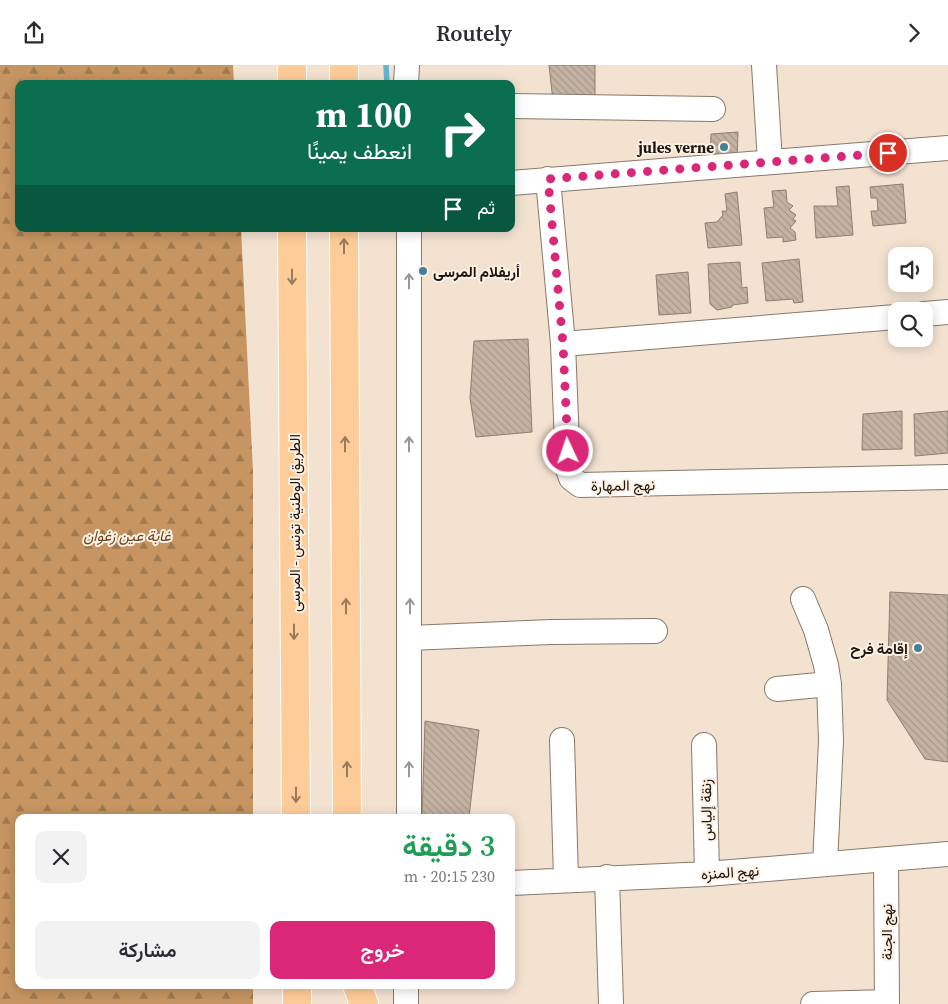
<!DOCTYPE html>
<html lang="ar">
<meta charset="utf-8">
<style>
body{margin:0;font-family:"Source Serif 4",Vazirmatn,serif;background:#f2f2f3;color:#2b2b33;direction:rtl;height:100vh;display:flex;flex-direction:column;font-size:19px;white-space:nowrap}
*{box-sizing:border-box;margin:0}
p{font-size:16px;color:#7c7c81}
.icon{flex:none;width:28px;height:28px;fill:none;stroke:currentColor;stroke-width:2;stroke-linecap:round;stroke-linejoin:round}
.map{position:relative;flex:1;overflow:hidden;direction:ltr}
.sheet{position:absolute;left:15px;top:749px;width:500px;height:175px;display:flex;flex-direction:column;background:#fff;border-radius:10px;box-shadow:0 2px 12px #0003;direction:rtl}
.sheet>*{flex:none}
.guide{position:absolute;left:15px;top:15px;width:500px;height:152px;border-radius:10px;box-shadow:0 2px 12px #0003;direction:rtl;background:#0b6e4f;color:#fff;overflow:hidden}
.buttons{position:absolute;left:888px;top:182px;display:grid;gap:10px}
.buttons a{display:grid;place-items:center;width:45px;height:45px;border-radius:10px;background:#fff;box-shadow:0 2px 12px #0003;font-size:25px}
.pin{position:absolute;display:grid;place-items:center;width:42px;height:42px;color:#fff;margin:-21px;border:2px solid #fff;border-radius:50%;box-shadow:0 1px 5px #0007}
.me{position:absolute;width:55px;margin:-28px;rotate:357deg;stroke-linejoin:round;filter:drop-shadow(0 0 4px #0008)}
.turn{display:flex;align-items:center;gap:18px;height:105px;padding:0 20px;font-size:22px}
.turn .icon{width:65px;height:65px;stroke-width:2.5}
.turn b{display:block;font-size:35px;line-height:42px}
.then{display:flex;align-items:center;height:48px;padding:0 20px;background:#0003;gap:10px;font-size:19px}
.round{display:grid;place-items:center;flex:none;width:52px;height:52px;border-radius:10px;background:#f2f2f3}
.head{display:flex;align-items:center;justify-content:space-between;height:85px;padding:0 20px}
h1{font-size:30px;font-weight:600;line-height:38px;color:#1e9e55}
.cta{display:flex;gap:10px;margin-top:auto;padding:10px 20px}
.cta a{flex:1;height:58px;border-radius:10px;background:#db2777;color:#fff;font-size:20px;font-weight:600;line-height:58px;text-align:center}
.cta a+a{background:#f2f2f3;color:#2b2b33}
header{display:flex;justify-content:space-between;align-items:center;height:65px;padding:0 20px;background:#fff;font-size:22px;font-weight:600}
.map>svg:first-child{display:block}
.forest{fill:url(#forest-firs)}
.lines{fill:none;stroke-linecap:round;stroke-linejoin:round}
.stream{stroke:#65b5d2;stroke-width:5.5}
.building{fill:url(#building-back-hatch);stroke:#8d7e6f}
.minor-casing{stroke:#88796a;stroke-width:26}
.highway-casing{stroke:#fff;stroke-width:30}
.minor{stroke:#fff;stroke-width:24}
.highway{stroke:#fecc99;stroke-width:28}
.oneway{stroke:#987b5c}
.oneway2{stroke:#999794}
.route{stroke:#db2777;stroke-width:9;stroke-dasharray:0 16.2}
.poi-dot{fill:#448197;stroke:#fef0e3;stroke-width:2}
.labels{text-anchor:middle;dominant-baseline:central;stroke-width:4;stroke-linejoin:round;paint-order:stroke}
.poi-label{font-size:15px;font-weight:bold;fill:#1c1711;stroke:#fef0e3;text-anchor:end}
.street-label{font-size:15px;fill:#1c1711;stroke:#fef0e3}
.park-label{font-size:15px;font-style:italic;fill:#68461f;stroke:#fef0e3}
</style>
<header><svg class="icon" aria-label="forward" viewBox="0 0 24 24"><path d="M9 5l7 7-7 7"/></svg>Routely<svg class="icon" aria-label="share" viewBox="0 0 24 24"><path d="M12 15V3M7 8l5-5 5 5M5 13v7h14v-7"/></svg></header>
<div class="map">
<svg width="948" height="939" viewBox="0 0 948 939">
<defs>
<pattern id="forest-firs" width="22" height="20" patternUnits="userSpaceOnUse" patternTransform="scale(1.25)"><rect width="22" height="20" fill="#c69562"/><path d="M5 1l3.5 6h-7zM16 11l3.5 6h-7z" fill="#a0794f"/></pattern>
<pattern id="building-back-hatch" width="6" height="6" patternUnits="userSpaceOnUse" patternTransform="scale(1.25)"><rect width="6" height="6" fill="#c3b2a2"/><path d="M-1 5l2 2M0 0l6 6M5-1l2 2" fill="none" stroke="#a7988a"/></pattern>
</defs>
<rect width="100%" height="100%" fill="#f4e2d1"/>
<path class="forest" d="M0,0h233l1,19h-215v145h222l12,243v345h-234v168h234v19h-253z"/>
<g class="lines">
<path class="stream" d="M386,0l1,19"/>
</g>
<path class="building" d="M549,0h46v31l-42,5z
M738,67l-1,28 -27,1 1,-27z
M903,119l3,39 -33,3 -2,-15h7l-1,-13h-6l-1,-11z
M849,121l4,49 -37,3 -2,-32h24l-2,-19z
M786,125l1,12 6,4 -4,4 7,5 -3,4 3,2 -6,7 5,4 1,8 -13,2v-5l-16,1 -3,-30 10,-1 -2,-16z
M737,127l5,53 -34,3 -3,-25 12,-1 6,-7 -1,-4h5l-2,-17z
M799,194l4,43 -9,1 -1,-4 -27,2 -4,-38z
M740,197l2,26 5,-1 1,16 -16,2v2l-15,3 -7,-6 -2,-40z
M688,207l3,41 -32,2 -3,-40z
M528,274l4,93 -56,5 -6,-39 4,-57z
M902,346v38l-40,1 1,-36z
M948,346v42l-33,3 -1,-42z
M890,527l58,3v167l-23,-3 -38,-59z
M425,656l54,9 -10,87h-47z"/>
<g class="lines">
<g class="minor-casing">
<path id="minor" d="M764,0l6,97
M406,19l1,-19
M511,41l202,3
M548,114l15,165 5,125 3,9 9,7 368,-8
M511,118l437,-35
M924,249l24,-2
M563,279l333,-27
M803,534l13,31 10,35 3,19 2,57 -6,123
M410,573l141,-6 104,-1
M777,624l52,-5
M562,675l4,139
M704,680l3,129
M409,752v-588
M886,795l1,144
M607,812l4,127
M511,818l196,-9 241,-20
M406,939v-19
M813,939l74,-2"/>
</g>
<g class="highway-casing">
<path id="highway" d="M344,0v19
M292,19v-19
M292,164l4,588
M344,164l3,588
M297,920v19
M357,920l7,19"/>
</g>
<use href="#minor" class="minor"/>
<use href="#highway" class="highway"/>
</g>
<defs><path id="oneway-shaft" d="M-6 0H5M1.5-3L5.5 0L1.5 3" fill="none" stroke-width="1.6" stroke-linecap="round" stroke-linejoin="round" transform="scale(1.25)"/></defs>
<g class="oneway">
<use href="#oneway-shaft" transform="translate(344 181) rotate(-90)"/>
<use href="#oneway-shaft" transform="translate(292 212) rotate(90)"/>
<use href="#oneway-shaft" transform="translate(345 379) rotate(-90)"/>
<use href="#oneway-shaft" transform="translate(346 541) rotate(-90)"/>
<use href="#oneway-shaft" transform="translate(294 567) rotate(90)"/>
<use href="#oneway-shaft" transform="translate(347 704) rotate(-90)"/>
<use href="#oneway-shaft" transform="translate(296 730) rotate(90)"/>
</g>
<g class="oneway2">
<use href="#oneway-shaft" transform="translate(409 216) rotate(-90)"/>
<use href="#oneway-shaft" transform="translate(409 379) rotate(-90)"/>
<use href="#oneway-shaft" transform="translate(410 541) rotate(-90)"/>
<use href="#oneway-shaft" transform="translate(409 704) rotate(-90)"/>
</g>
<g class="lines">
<path class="route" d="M568,386l-5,-107 -15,-165 340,-26"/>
</g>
<g class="poi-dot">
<circle cx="724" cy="82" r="5"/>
<circle cx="423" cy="206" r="5"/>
<circle cx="918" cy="583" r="5"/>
</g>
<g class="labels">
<g class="poi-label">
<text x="714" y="82">jules verne</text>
<text x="433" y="206" text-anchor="start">أريفلام المرسى</text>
<text x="908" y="583">إقامة فرح</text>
</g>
<g class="street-label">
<text transform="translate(623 420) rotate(-1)">نهج المهارة</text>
<text transform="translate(294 458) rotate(-90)">الطريق الوطنية تونس - المرسى</text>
<text transform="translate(706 745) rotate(-91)">زنقة إلياس</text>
<text transform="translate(730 807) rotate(-4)">نهج المنزه</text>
<text transform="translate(886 867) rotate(-90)">نهج الجنة</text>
</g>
<g class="park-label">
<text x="127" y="470">غابة عين زغوان</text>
</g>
</g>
</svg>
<div class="buttons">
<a><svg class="icon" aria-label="sound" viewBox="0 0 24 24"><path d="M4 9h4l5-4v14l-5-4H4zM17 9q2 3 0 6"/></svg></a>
<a><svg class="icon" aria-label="search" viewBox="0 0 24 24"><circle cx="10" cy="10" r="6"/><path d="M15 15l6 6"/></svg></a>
</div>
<div class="pin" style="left:888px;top:88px;background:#d93025"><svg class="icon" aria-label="arrive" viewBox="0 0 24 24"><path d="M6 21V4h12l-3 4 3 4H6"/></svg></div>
<svg class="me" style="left:568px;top:386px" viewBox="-20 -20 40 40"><circle r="17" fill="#db2777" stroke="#fff" stroke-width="3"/><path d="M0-11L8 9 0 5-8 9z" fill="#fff"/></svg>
<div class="guide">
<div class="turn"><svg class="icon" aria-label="right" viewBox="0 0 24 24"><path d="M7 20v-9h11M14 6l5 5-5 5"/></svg><div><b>100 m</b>انعطف يمينًا</div></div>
<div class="then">ثم<svg class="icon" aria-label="arrive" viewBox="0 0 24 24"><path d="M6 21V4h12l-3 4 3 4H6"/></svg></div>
</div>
<section class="sheet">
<div class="head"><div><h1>3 دقيقة</h1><p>230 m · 20:15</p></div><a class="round"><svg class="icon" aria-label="close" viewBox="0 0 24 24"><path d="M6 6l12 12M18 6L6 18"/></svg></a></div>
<div class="cta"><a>خروج</a><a>مشاركة</a></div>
</section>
</div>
